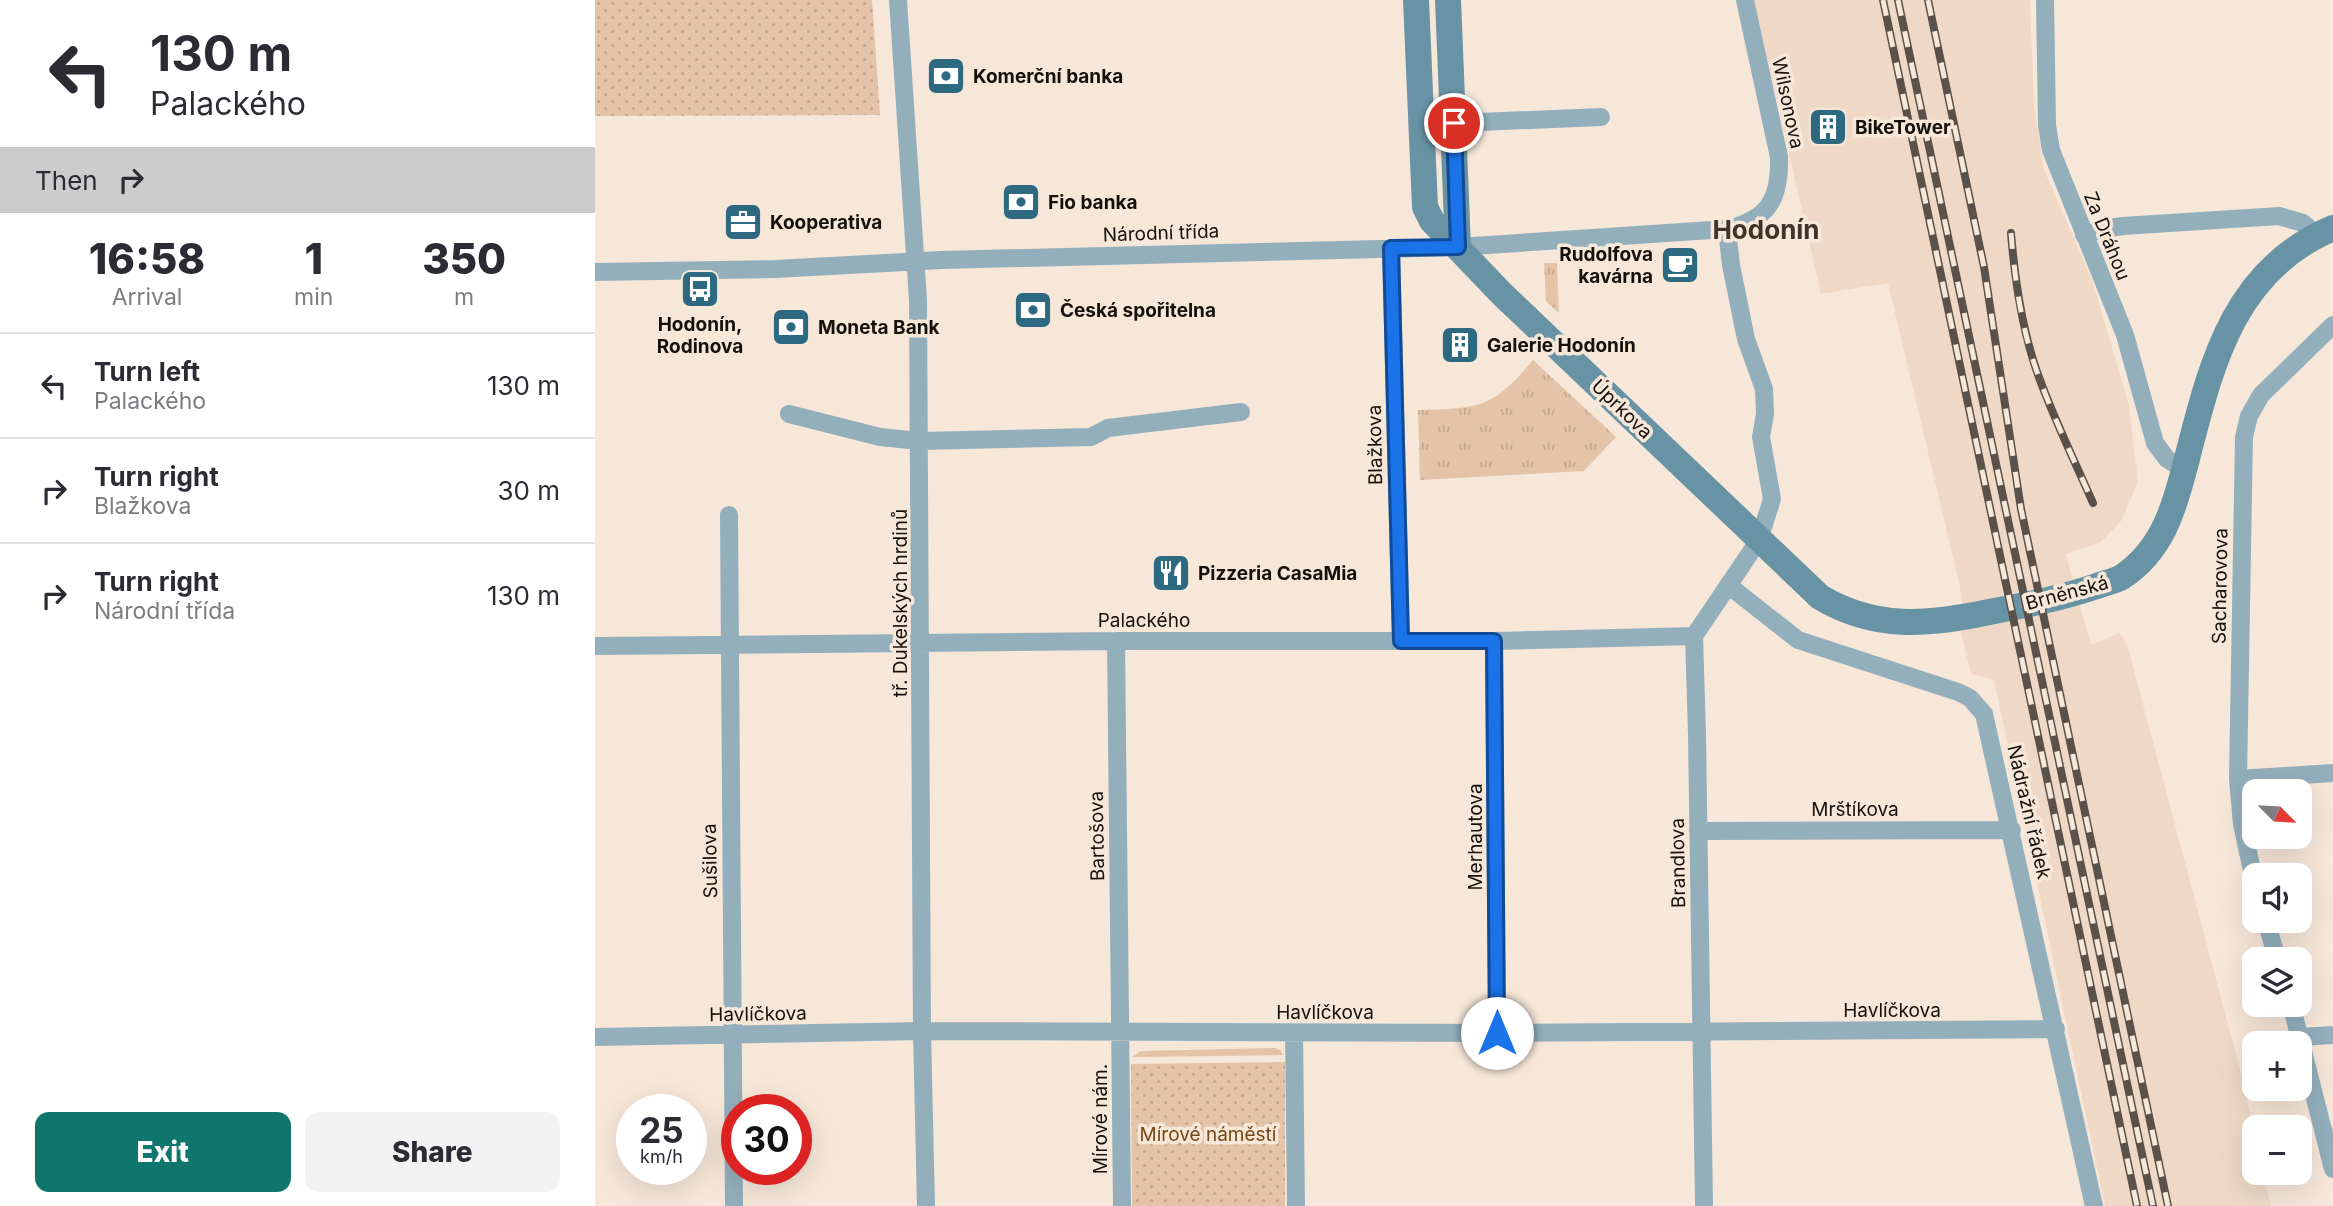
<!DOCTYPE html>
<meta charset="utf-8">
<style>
body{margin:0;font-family:Inter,sans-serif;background:#f2f2f3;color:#2b2b33;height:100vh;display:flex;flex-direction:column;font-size:26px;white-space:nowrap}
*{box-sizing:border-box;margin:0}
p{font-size:23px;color:#7c7c81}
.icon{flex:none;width:38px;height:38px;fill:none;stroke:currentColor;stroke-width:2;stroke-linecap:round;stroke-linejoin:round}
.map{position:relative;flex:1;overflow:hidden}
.sheet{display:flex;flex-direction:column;background:#fff;width:595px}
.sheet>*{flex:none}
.guide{background:#fff;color:#2b2b33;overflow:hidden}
.needle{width:46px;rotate:114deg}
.buttons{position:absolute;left:1647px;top:779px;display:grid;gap:14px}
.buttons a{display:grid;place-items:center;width:70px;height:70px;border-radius:14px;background:#fff;box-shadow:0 7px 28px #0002;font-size:35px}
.speed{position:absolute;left:21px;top:1094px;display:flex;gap:14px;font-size:35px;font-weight:700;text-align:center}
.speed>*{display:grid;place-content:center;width:91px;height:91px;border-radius:50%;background:#fff;box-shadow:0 7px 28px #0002;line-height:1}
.speed small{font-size:18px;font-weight:400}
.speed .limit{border:10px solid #d22;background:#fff;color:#111}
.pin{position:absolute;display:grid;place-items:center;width:60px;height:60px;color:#fff;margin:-30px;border:4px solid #fff;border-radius:50%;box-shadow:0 2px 7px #0007}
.me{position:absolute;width:77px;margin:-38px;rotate:0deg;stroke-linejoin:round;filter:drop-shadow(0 0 5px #0008)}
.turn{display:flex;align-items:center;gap:24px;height:147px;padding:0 35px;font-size:32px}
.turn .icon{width:91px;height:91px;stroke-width:2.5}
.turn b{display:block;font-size:49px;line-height:60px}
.then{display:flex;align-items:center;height:66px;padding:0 35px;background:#0003;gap:14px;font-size:26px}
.eta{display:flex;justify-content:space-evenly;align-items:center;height:119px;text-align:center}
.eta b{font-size:42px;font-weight:800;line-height:49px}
.button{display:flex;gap:14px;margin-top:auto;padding:14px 35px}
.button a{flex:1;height:80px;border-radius:14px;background:#0f766e;color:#fff;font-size:28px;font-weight:800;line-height:80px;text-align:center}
.button a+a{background:#f2f2f3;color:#2b2b33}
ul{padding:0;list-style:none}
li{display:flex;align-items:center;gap:21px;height:105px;padding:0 35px;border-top:2px solid #e1e1e2}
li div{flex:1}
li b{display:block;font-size:26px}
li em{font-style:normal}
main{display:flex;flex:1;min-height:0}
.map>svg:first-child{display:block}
.built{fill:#efd9c6}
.grass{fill:url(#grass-tufts)}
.park{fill:url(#park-dots)}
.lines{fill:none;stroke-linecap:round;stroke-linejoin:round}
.minor{stroke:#93afbc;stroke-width:18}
.secondary{stroke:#6893a5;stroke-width:26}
.rail-casing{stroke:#5a524a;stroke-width:8}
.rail{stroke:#f6e7d9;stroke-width:5;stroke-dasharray:16;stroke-linecap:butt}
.route-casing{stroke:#114b97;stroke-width:18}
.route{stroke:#1a73e8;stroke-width:12}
.labels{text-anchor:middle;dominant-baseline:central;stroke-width:7;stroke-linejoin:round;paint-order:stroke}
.poi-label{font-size:19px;font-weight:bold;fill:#15100b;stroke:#f6e7d9;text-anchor:start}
.street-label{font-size:19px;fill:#15100b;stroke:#f6e7d9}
.park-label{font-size:19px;fill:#764818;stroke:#f6e7d9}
.district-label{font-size:26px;font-weight:bold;fill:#40342a;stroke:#f6e7d9}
</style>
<main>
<section class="sheet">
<div class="guide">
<div class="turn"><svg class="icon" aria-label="left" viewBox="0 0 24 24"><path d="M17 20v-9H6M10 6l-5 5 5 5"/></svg><div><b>130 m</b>Palackého</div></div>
<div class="then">Then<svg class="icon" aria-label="right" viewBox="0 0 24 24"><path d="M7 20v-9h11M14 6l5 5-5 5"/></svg></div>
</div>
<div class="eta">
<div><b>16:58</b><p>Arrival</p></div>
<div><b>1</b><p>min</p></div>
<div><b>350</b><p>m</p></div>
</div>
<ul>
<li><svg class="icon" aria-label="left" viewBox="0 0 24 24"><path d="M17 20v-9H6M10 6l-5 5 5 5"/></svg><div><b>Turn left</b><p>Palackého</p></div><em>130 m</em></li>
<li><svg class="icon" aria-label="right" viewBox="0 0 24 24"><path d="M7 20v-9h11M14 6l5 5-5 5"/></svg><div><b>Turn right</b><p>Blažkova</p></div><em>30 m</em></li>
<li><svg class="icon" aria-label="right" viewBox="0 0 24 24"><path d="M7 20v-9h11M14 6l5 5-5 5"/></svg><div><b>Turn right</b><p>Národní třída</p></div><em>130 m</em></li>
</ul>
<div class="button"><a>Exit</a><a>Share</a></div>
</section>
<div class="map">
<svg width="1738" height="1206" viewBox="0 0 1738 1206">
<defs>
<pattern id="grass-tufts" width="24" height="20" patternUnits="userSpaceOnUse" patternTransform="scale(1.75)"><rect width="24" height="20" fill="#e4c4a8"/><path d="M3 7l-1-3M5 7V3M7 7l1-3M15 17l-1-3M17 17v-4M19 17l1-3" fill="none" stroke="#c3a78f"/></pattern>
<pattern id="park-dots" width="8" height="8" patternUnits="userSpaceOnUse" patternTransform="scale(1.75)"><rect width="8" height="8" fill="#e4c4a8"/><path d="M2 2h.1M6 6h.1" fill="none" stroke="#c3a78f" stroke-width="1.8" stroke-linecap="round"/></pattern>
</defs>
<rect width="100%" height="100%" fill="#f6e7d9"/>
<path class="built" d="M1159,0h276l4,104 10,66 48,110 37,125 9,76 -16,39 -21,22 -35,12 25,91 28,-12 8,11 114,429 13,58v41l9,1 8,33h-166l-111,-526 -23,-6 -16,-67 7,-3 -2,-17 -72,-304 -67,11z"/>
<path class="grass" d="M949,263h13l2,50 -13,-12z
M938,360l83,77 -32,34 -164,9 -2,-70c62,-2 74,-1 115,-50z
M680,1048l6,2 2,5 -151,2 9,-6z"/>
<path class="park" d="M0,0h277l8,115 -285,1z
M690,1062v144h-153l-1,-142z"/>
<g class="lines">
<path class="minor" d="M303,0l20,300 4,731 4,175
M1450,0l2,125 4,25 74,185 30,108 12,16 17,11
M859,123l147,-6
M1489,235l19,-6 20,-3 156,-10 24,7 14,12
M796,248l10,393
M0,272l180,-3 167,-9 516,-13 269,-18c42,-10 53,-30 52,-72l-34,-157
M194,414l91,23 40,4 171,-4 17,-9 133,-16
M134,515l5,691
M1133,585l70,55 160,52 12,6 14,16 110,492
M521,641l6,565
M899,641l3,392
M0,646l521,-5h378l200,-5
M1643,779l95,-6
M1103,831l314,-1
M1659,880l-12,-56 -4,-45 6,-342 5,-21 12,-21 72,-70
M1671,920l11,39
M1696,1004l42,165
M699,1033l2,173
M0,1037l327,-6 575,2 559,-4
M1706,1037l32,-2
M1109,1206l-7,-472 -3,-98 65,-96 13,-41 -11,-62 4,-23 -1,-25 -18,-50 -15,-74 -4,-36"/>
<path class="secondary" d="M821,0l9,207 7,14 70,73 318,303c55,33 109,28 169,15 37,-7 73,-14 108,-26 8,-3 18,-5 25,-9 39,-26 51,-65 62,-107 26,-99 45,-198 149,-242
M853,0l10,247"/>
<g class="rail-casing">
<path id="rail" d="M1288,0l254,1206
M1303,0l255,1206
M1333,0l56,267 37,242 147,697
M1416,233c4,49 11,100 29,147 15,41 35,82 53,123"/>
</g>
<use href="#rail" class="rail"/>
</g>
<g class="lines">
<g class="route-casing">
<path id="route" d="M859,123l4,124 -67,1 10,393h93l3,392"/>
</g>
<use href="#route" class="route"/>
</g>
<defs>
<g id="bank-square" transform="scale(2.0125)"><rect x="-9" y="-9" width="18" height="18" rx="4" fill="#2d6981" stroke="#f6e7d9"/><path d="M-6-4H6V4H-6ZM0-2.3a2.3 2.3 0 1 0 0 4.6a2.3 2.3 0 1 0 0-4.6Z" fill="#fff"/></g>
<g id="building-square" transform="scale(2.0125)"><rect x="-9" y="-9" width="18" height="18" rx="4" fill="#2d6981" stroke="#f6e7d9"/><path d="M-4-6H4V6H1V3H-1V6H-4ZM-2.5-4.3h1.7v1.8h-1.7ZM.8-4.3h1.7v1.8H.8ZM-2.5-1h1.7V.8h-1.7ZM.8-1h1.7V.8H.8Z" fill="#fff"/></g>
<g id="office-square" transform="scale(2.0125)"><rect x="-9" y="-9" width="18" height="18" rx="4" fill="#2d6981" stroke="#f6e7d9"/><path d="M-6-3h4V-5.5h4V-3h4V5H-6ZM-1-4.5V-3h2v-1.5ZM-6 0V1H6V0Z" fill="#fff"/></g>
<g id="cafe-square" transform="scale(2.0125)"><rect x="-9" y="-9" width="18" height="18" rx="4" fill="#2d6981" stroke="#f6e7d9"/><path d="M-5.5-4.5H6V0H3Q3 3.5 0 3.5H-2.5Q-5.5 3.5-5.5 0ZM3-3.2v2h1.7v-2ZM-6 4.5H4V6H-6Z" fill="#fff"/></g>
<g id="bus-square" transform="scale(2.0125)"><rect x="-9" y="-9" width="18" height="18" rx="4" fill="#2d6981" stroke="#f6e7d9"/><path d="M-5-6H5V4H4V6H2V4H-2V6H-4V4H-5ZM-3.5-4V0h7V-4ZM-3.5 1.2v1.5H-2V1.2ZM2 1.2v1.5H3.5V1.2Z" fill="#fff"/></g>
<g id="restaurant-square" transform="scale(2.0125)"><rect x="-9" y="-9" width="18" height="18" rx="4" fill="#2d6981" stroke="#f6e7d9"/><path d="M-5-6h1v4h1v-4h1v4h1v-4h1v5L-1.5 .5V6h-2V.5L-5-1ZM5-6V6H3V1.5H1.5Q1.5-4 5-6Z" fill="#fff"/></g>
</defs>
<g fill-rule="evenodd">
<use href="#bank-square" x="351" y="76"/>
<use href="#building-square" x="1233" y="127"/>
<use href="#bank-square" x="426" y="202"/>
<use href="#office-square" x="148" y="222"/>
<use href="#cafe-square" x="1085" y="265"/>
<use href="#bus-square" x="105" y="289"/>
<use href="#bank-square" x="438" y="310"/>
<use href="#bank-square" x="196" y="327"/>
<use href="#building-square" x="865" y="345"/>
<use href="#restaurant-square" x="576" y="573"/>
</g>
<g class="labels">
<g class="poi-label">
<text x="378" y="76">Komerční banka</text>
<text x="1260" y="127">BikeTower</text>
<text x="453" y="202">Fio banka</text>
<text x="175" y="222">Kooperativa</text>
<text x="1058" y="254" text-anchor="end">Rudolfova<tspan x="1058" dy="22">kavárna</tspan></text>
<text x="465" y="310">Česká spořitelna</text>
<text x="105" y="324" text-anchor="middle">Hodonín,<tspan x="105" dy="22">Rodinova</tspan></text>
<text x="223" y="327">Moneta Bank</text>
<text x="892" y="345">Galerie Hodonín</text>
<text x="603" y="573">Pizzeria CasaMia</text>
</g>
<g class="street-label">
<text transform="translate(1193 103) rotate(78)">Wilsonova</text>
<text transform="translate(566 233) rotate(-2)">Národní třída</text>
<text transform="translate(1512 236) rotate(68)">Za Dráhou</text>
<text transform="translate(1027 409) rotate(44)">Úprkova</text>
<text transform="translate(780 445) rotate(-91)">Blažkova</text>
<text transform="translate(1625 586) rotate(-89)">Sacharovova</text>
<text transform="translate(1472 593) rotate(-15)">Brněnská</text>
<text transform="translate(305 603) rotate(-90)">tř. Dukelských hrdinů</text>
<text x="549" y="620">Palackého</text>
<text x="1260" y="809">Mrštíkova</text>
<text transform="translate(1434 812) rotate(77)">Nádražní řádek</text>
<text transform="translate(502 836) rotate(-91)">Bartošova</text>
<text transform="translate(880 837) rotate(-90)">Merhautova</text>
<text transform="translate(115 861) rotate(-91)">Sušilova</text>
<text transform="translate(1083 863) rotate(-91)">Brandlova</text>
<text x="1297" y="1010">Havlíčkova</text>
<text x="730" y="1012">Havlíčkova</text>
<text transform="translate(163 1014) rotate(-1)">Havlíčkova</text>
<text transform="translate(505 1119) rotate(-90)">Mírové nám.</text>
</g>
<g class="park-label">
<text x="613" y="1134">Mírové náměstí</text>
</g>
<g class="district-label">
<text x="1171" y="229">Hodonín</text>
</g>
</g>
</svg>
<div class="buttons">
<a><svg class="needle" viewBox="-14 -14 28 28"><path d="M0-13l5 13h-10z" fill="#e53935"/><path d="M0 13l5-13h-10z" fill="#7c7c81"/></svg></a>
<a><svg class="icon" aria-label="sound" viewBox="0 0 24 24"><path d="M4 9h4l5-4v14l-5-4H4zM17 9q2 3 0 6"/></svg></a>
<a><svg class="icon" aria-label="layers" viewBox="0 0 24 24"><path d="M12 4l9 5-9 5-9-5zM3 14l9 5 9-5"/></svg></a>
<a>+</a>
<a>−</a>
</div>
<div class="speed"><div>25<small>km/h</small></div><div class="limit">30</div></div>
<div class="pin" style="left:859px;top:123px;background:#d93025"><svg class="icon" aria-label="arrive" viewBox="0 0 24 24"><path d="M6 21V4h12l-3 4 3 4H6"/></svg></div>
<svg class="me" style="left:902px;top:1033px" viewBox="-20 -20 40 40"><circle r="19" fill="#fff"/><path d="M0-13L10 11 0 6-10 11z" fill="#1a73e8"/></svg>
</div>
</main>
